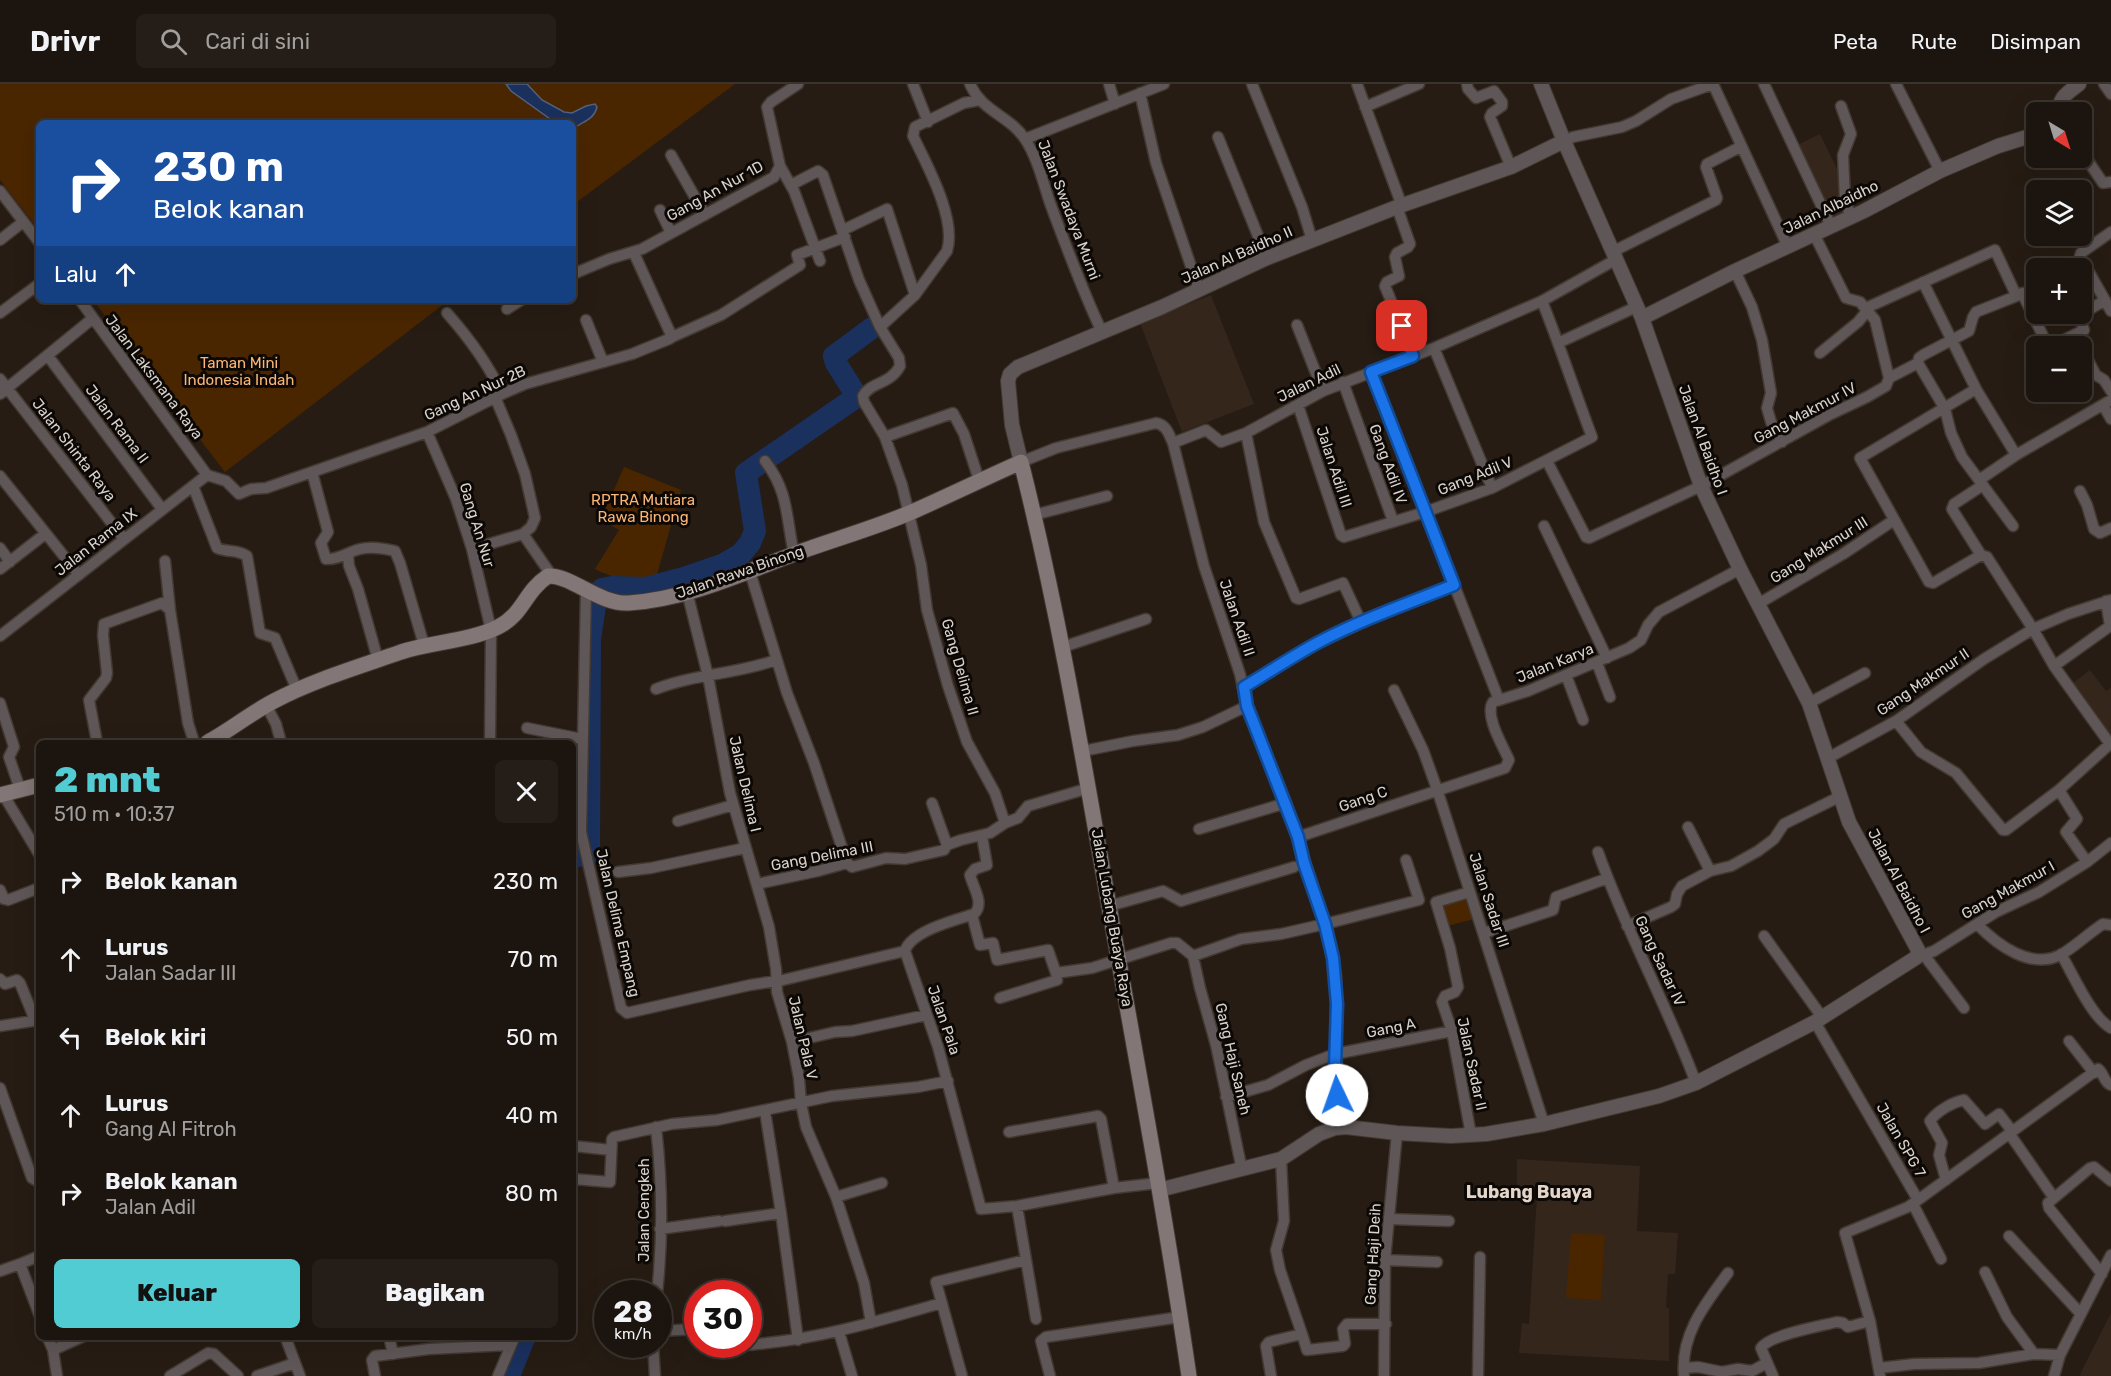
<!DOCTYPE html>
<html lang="id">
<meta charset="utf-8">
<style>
body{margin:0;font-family:Rubik,sans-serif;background:#251e18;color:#f1f3f6;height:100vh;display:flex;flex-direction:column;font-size:22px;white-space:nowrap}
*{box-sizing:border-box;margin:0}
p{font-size:20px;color:#a09f9e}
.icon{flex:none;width:33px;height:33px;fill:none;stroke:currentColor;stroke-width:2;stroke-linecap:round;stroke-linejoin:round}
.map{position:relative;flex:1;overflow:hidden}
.sheet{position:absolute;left:36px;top:656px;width:540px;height:600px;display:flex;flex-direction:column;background:#1c150f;border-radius:9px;box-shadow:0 6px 24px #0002,0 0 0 2px #3a342f}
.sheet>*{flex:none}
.top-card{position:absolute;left:36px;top:36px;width:540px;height:183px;border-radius:9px;box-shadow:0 6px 24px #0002,0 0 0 2px #3a342f;background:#1a4fa0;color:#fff;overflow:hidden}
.needle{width:39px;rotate:142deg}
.tools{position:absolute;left:2026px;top:18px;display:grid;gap:12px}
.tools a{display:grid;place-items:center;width:66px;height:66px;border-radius:9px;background:#1c150f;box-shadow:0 6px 24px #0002,0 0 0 2px #3a342f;font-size:30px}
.speed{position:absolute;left:594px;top:1196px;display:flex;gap:12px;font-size:30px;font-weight:700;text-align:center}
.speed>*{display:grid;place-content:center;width:78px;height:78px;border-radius:50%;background:#1c150f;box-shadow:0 6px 24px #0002,0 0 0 2px #3a342f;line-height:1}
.speed small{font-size:15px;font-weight:400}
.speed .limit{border:9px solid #d22;background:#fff;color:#111}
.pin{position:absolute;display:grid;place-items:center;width:51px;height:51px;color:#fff;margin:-26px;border-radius:12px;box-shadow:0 3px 9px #0006}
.me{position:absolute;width:66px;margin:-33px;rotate:357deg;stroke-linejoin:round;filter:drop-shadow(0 0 4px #0008)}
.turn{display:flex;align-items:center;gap:21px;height:126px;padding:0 18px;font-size:27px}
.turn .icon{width:78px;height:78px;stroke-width:2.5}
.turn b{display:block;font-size:42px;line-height:51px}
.then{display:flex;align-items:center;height:57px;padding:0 18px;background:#0003;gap:12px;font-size:22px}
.round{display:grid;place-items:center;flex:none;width:63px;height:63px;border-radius:9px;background:#251e18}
.overview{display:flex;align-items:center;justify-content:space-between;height:102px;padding:0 18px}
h1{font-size:36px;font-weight:800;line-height:45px;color:#51ccd3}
.button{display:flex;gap:12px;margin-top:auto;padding:12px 18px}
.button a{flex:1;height:69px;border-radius:9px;background:#51ccd3;color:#111;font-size:24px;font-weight:800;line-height:69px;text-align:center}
.button a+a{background:#251e18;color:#f1f3f6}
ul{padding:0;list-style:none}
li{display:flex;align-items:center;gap:18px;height:78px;padding:0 18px}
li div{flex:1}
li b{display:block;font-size:22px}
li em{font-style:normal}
header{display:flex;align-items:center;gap:36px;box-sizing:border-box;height:84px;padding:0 30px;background:#1c150f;border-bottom:2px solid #3a342f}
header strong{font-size:28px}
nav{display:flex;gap:33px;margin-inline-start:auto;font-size:21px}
.search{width:420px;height:54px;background:#251e18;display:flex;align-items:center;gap:15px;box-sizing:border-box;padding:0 21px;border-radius:9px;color:#a09f9e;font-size:22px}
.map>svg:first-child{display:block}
.education{fill:#34261b}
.green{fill:#4a2600}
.water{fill:#1a305d;stroke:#53617e;stroke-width:1.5}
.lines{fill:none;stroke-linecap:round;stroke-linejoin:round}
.river{stroke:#1a305d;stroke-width:22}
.minor-casing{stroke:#433931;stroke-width:13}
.tertiary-casing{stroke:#433931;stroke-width:16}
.secondary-casing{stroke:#433931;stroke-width:17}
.minor{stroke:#5e5657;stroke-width:10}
.tertiary{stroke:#5e5657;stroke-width:14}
.secondary{stroke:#827676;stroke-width:15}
.route-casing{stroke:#114b97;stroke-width:15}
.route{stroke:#1a73e8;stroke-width:10}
.labels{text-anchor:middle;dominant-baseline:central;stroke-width:6;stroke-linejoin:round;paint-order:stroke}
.street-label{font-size:15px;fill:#d9d2cc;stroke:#0c0805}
.park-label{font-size:15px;fill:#fbb575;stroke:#0c0805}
.quarter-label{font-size:18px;font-weight:bold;fill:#e3d5c9;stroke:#0c0805}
</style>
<header>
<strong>Drivr</strong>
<div class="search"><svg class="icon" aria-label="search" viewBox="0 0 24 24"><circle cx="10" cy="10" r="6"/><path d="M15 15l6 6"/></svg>Cari di sini</div>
<nav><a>Peta</a><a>Rute</a><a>Disimpan</a></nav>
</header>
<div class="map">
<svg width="2111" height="1292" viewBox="0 0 2111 1292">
<rect width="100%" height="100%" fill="#261c14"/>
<path class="education" d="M1820,50l38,78 -31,14 -36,-78z
M1211,211l43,109 -72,28 -42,-109z
M2090,586l16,21 5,-3v49l-38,-54z
M1517,1075l123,7 -3,65 41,2 -3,41h-7l-2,33 3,2v52l-150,-8 3,-30 7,1 8,-128 -20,-4z
M2111,1229v63h-31l1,-4z"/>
<path class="green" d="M0,0h735l-162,121v-82h-534v107l-39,-50z
M93,216h356l-224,172z
M624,383l57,23 -25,88c-23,3 -40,2 -61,-9l24,-39 -18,-11z
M1469,815l5,20 -27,7 -5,-20z
M1571,1149l34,2 -4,65 -35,-2z"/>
<path class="water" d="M506,0h21l15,16 22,12 8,1 14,-7 9,-2 2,3c-3,13 -14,14 -24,22v-6h-22l-1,-4 -39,-28z"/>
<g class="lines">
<path class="river" d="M573,773l16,-3 1,-215 6,-40 6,-10 10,-2 34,1 38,-10 38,-13 19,-11 9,-11 5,-12 -9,-58 109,-75 1,-3 -20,-32 -2,-7 38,-28
M509,1292l16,-40"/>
<g class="minor-casing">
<path id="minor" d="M913,0l15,38
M970,0c12,28 39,31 55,55 12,18 18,43 25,64 16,43 32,87 52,129
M1109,0l6,20
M1252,0l50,123 10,33
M1357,0l45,122
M1467,0l1,5 8,9 18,-7 8,11v4l-10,7 -2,4 21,50
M1713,0l75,163
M1764,0l67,142
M1896,0l44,87
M2104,0l7,10
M1140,9l16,70 43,127
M980,16l-16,3 -49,24 -2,9c14,29 44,83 34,115l-32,44 -35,32 19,31 1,8c-10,19 -30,16 -37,30l1,6 21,35 17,48 19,80 6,45 21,76 19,56 28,51 10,30
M1841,22l10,28 -8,21 2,45 6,17
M1365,23l54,-23
M1218,53l49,121
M1025,55l139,-55
M1564,57l9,-4 49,-10 14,-6 35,-22 42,-15
M2082,68l21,31 8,-1
M671,71l34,60
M780,82l14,25 26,70
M791,101l27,-14 5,4 36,105 21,47
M0,107l39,51
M1397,123l13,37 -2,3 -11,6 -2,4 4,19 -12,6 -2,4 28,69
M660,126l11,23
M843,146l44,-21 28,86
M2111,148l-30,21 -1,3 31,55
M1814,150l32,64 14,4 15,18 14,58
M0,156l23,-18
M1612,168l104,-52 1,-2 -11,-31 1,-3 33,-17
M1735,187l17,36 10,33 9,53 -4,15 4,14 11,20
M573,190l36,-15 33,-10 132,-72 6,-11 -13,-59 4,-5 27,-18
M1923,198l53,107 40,66
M2022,209l26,53
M1866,224l129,-58 21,45
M507,225l14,-9
M0,229l39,-29
M447,229c22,25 41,50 55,81
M586,236l17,42
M1297,241l26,66
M672,253l49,-22 79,-50 -3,-10 48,-18
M1558,259l78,-36
M2051,262l33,-16 -5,-14 26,-16
M1434,264l58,140
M2082,265l14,26 8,5 7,11
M1820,269l38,-31 10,-12
M48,272l114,153
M1918,279l27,46 6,24 11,24 51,69
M1918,279l1,-5 4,-3 46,-24 4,-14 3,-5 61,-24
M1371,288l128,328
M0,295l124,160
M1343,298l50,139
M1976,305l-116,69 69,124 4,1 48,-28
M0,310l92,-75
M1298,321l43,130 3,2 81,-25 67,-24 100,-51c-17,-45 -32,-91 -50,-136
M2103,321l8,14
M427,348l29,67 16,50 19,81 -1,112
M1246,349l18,89 32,76 3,1 44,-16 18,39
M885,353l68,-24 11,21 15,46
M1173,359l33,-13 15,12 25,-9 77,-42 111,-43 108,-47 73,-41
M765,377c24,31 21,57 29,93
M1547,377l39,76 3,1 112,-52 130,-72 36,-17 19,-11 3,-8 29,-15
M1021,378l35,-14 100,-25c11,2 13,12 17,20l31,123 36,108 7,32 39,97 39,121 11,51 1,120 9,32
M312,388l16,60 -7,11 5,16c12,1 22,-7 34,-10 11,-3 23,-1 35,2l5,12 24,82
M207,391l19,6 13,13 12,-5 15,-1 161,-56 75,-38 23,-10 107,-30 37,-15 3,-2 -38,-84
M0,392l79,99
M1979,396l37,-25 95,-55
M1983,401l-29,19 -2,5 29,46 6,2 46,72 21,37 56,78
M193,402l24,62c12,5 19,1 30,8l13,77 15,5 22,52
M2080,407l7,14 7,24 6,4 11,-5
M1034,431l73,-19
M1544,442l63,132
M523,450l29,42
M0,464l10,14
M472,465l51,-15 8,-7 4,-9 -10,-44 -14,-39 -16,-38
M348,471l1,11 9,23 20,71
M165,477l5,49
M0,485l45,-35
M750,488l37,121 27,70 33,100
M586,507l-5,241 40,176 6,5 123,-28 33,-5 122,-29 33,96 43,162 36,-3 97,-18 44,-5
M687,508l21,84 22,117 39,134 7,42 1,23 15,50 7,36 2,25 5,24 30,70 28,86 7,40
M1758,520l85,-50 51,-34
M0,552l207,-161 -127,-175
M1063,563l83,-28
M1597,579l13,34
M2054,582l56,-40 -4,-25
M1566,591l17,45
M1244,603l74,-44 68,-32 68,-26
M656,605c38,-15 81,-15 120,-29
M1394,606l29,60 14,39 107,335
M0,619l14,44 -5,10 11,32
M1809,619l56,-30
M266,621l10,19 5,18
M1896,637l25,31 35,21 47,57h3l53,-40 52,-47
M527,644l55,11
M97,658l-8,-42 17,-22 1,-5 -4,-38 1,-11 58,-21 8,7 18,113 6,19
M1083,667l50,-10 45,-6 25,-8 44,-21
M1828,674l68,-37 88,-62 49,-30 35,-15 43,-14
M2059,706l18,29 -11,13 21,30
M3,710l36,60
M932,719l15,42
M678,737l55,-16
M1688,743l22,44
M1199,745l87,-26
M1298,753l207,-69 4,-8c-6,-14 -25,-45 -16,-58l35,-11 101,-43 12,-8 7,-15 11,-13 81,-43
M1598,768c28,79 69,153 98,231
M618,788l33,-4 94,-20
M757,800l61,-13 29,-8 5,4 34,-9 19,1 39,-9 3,-5 14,-5 29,-7 15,-10 13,-5 10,-12 61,-18
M0,806l4,9 4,1 31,-12
M1470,808l-34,10 14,46 8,39 -3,5 -10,4 -3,6 10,29 19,104
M1109,822l54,-15 18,10 113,-34
M972,831l8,30 13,-2 4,17 51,-10 8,23 36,-5 79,-25h6l16,13 48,-17 40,-5 44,-10 94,-24 -13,-40
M1977,840c20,21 55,47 85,30 15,-9 27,-21 41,-30l8,1
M1627,842l44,-19 4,-3 2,-10 5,-8 28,-15 21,-5 27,-15 16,-12 10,-15 57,-28
M1484,849l69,-23 3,-13 52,-19
M1764,852l58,81
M905,867c6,-20 50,-31 69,-37 11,-10 -1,-27 -4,-39l5,-6 12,-4 -5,-29
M2061,870c12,20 30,63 50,74
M1924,871l40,53
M1193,872l7,32 16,57 26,125
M1917,873l17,-6 62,-39 43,-20 48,-30 24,-19
M0,895l5,5 12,-4 3,3 15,37
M1000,914l57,-18 -1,-7
M1815,938l103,178 -10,7 -63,26 25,88 10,55
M0,942l39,-6
M2069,957l25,32
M792,958l43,-10 17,-1 74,-16
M0,1004l32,90 7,4
M1226,1013l42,-12 38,-20 29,-11 117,-23
M656,1043c6,53 7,112 1,166
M1009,1048l89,-16 3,3 13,69
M2009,1049l45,65
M573,1062l38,4
M1281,1075l3,62 -8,29 4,20 22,64
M573,1095l37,3 2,-43 2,-2 58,-13 45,-4 115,-24 86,-9 30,-6
M1946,1096l-7,-25 3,-12 -12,-22c7,-10 23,-19 34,-21l21,24 14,-10 13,17
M836,1113l46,-14
M1918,1116l180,-131c6,4 6,14 13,16
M1913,1120l28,55
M1017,1122l19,113
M781,1129l17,127
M1389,1135l60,2
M725,1137l56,-8 -16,-102
M660,1145l59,-8
M2009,1152l71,77
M1385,1176l52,2
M20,1180l19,-8
M0,1187l20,-7 19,50
M1985,1188l22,45 27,37
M2102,1190l-53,-66 -1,-5 42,-35 4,-1 17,14
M658,1247l40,-2
M839,1248l13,44
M47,1252l6,14 4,26
M285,1252l15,40
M389,1252l4,18
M653,1260l2,32
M736,1260c8,3 21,0 31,-1 60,-6 117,-24 175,-40
M53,1266l31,-14
M1684,1284l14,-1 24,5 16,-3 14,2 15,-8
M1879,1284l35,-4 65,-1 55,-9 26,1
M170,1292l38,-23 6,1 24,22
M257,1292l38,-13
M375,1292l-3,-16 3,-4 54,-7 81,-4
M498,1292l17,-40
M962,1292l-26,-94 90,-22
M1050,1292l-9,-35 5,-4 134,-20
M1271,1292l-5,-30 3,-4 33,-8 5,16 36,-4 2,-2 -2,-15 4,-5h39
M1384,1292l1,-116 12,-127
M1478,1292l2,-119
M1684,1292c-4,-41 21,-72 44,-103
M1773,1292l-12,-28c8,-13 59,-22 76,-26l6,1 5,4 22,-6
M2054,1292l6,-21 51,-100"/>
</g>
<g class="tertiary-casing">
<path id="tertiary" d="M2061,28c-4,-14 8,-20 18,-28
M1642,234l93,-47 129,-60 76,-40 58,-25 39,-12
M1021,378l-9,-37 -4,-44 2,-7 8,-7 144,-60 105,-49 130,-51 114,-40 53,-26
M1159,1106l122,-31 38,-25 16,-6 11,-1 51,6 54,3 35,-2 58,-10 115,-28 37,-13 119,-61 102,-65 1,-7 -69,-128 -40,-119 -69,-134 -39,-83 -59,-168 -78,-177 -23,-57"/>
</g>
<g class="secondary-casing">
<path id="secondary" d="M208,658c22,-12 43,-29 66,-41 40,-21 84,-34 127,-49 31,-10 69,-11 97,-25 26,-13 26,-35 50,-51 23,-1 52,29 81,27 58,-4 112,-29 165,-49 40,-15 81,-26 120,-43 36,-16 71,-33 107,-49 37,147 62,296 88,444 28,157 57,313 80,470
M0,711l39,-10"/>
</g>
<use href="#minor" class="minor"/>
<use href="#tertiary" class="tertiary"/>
<use href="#secondary" class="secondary"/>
</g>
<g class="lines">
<g class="route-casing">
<path id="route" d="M1337,1011l-2,-29 2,-62 -4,-46 -8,-34 -21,-61 -6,-26 -51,-131 -3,-19c25,-15 49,-31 75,-45 44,-23 90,-39 135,-57l-83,-213 42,-16 -11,-30"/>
</g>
<use href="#route" class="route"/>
</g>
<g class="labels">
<g class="street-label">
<text transform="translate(715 107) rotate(-29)">Gang An Nur 1D</text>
<text transform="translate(1831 123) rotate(-26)">Jalan Albaidho</text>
<text transform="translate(1069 126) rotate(69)">Jalan Swadaya Murni</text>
<text transform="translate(1237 171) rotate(-24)">Jalan Al Baidho II</text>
<text transform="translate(154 293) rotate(53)">Jalan Laksmana Raya</text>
<text transform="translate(1309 299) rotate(-26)">Jalan Adil</text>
<text transform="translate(475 309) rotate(-25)">Gang An Nur 2B</text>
<text transform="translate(1805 329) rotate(-28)">Gang Makmur IV</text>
<text transform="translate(117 340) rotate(53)">Jalan Rama II</text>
<text transform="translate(1703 356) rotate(70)">Jalan Al Baidho I</text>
<text transform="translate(74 366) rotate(52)">Jalan Shinta Raya</text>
<text transform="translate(1388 380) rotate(70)">Gang Adil IV</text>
<text transform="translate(1334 383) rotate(72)">Jalan Adil III</text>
<text transform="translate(1475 392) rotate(-22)">Gang Adil V</text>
<text transform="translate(477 441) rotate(73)">Gang An Nur</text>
<text transform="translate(96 458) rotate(-38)">Jalan Rama IX</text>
<text transform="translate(1819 466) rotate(-32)">Gang Makmur III</text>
<text transform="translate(740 488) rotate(-19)">Jalan Rawa Binong</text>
<text transform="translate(1237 534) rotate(71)">Jalan Adil II</text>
<text transform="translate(1555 579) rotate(-22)">Jalan Karya</text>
<text transform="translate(960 583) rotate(74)">Gang Delima II</text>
<text transform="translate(1923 598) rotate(-34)">Gang Makmur II</text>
<text transform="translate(745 700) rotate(77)">Jalan Delima I</text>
<text transform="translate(1363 715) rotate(-19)">Gang C</text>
<text transform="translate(822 772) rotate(-11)">Gang Delima III</text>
<text transform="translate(1899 797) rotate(62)">Jalan Al Baidho I</text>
<text transform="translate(2008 806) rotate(-29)">Gang Makmur I</text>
<text transform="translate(1489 816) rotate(72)">Jalan Sadar III</text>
<text transform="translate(1112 834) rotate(80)">Jalan Lubang Buaya Raya</text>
<text transform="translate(618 839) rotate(77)">Jalan Delima Empang</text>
<text transform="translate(1660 877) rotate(65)">Gang Sadar IV</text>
<text transform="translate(944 936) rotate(71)">Jalan Pala</text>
<text transform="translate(1391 944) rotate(-11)">Gang A</text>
<text transform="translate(803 954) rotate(77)">Jalan Pala V</text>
<text transform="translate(1233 975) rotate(77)">Gang Haji Saneh</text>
<text transform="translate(1472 980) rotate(78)">Jalan Sadar II</text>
<text transform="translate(1901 1056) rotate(60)">Jalan SPG 7</text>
<text transform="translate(644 1126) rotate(-90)">Jalan Cengkeh</text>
<text transform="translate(1373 1170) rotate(-87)">Gang Haji Deih</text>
</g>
<g class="park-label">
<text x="239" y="279">Taman Mini<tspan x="239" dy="17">Indonesia Indah</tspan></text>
<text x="643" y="416">RPTRA Mutiara<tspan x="643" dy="17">Rawa Binong</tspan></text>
</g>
<g class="quarter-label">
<text x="1529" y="1108">Lubang Buaya</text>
</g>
</g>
</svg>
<div class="tools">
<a><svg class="needle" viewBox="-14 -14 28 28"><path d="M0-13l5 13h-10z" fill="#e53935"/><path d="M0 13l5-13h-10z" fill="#a09f9e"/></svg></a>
<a><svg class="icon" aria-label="layers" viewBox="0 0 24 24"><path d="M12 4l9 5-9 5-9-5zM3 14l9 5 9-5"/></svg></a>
<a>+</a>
<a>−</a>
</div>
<div class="speed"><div>28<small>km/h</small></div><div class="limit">30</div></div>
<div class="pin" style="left:1402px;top:242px;background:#d93025"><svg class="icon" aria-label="arrive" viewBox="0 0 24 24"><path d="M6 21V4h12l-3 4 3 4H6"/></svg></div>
<svg class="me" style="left:1337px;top:1011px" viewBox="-20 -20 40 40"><circle r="19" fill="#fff"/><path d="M0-13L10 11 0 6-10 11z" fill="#1a73e8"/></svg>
<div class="top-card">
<div class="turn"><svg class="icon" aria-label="right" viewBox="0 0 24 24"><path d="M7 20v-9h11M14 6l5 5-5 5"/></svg><div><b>230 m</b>Belok kanan</div></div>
<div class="then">Lalu<svg class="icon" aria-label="ahead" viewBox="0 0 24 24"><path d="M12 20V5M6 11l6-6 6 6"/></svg></div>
</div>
<section class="sheet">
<div class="overview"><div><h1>2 mnt</h1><p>510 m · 10:37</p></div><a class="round"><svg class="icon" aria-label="close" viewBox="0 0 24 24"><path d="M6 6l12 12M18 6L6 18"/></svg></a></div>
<ul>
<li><svg class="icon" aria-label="right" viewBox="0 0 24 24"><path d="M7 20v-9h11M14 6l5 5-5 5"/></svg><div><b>Belok kanan</b></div><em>230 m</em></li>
<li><svg class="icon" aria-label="ahead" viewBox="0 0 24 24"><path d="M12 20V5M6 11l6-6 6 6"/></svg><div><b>Lurus</b><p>Jalan Sadar III</p></div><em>70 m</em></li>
<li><svg class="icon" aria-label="left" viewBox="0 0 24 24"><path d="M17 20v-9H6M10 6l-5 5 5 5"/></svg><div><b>Belok kiri</b></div><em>50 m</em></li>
<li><svg class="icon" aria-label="ahead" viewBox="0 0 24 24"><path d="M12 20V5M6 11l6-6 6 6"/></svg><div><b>Lurus</b><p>Gang Al Fitroh</p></div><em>40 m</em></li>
<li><svg class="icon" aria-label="right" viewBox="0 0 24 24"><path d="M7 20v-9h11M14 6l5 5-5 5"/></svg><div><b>Belok kanan</b><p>Jalan Adil</p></div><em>80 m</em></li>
</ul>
<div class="button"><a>Keluar</a><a>Bagikan</a></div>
</section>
</div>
